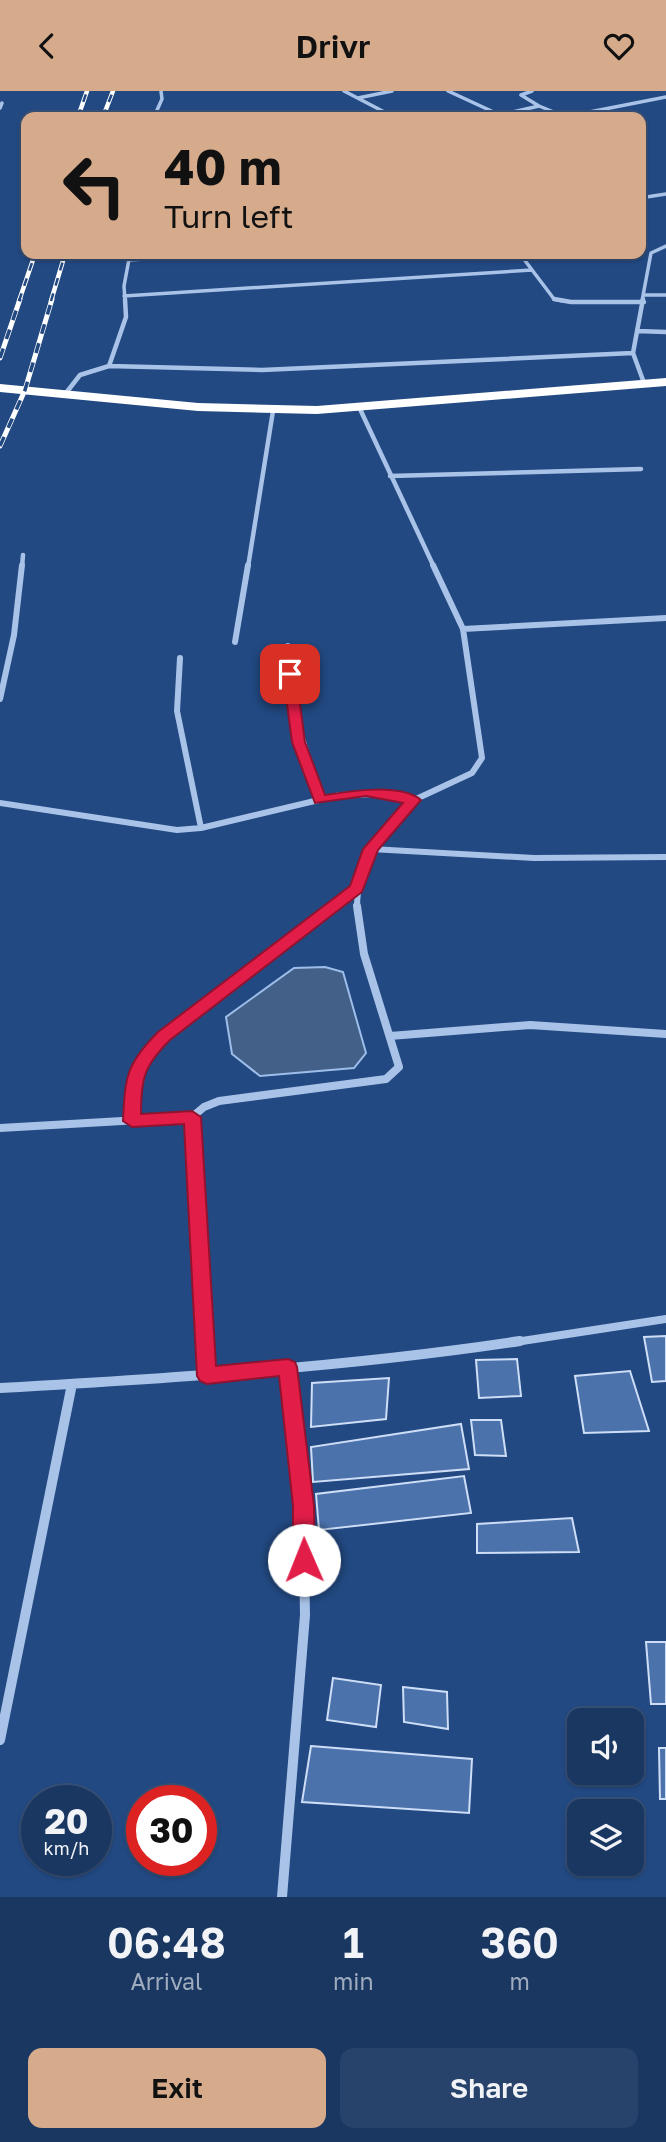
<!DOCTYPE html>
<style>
body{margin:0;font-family:"Golos Text",sans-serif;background:#27426b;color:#f1f3f6;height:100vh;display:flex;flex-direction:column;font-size:26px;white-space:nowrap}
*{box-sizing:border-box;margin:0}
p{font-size:23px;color:#9facbe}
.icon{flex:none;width:38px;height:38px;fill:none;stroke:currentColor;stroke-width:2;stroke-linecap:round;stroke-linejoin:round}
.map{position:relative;height:1806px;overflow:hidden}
.drawer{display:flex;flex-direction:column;background:#1a3762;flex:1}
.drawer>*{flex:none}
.banner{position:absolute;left:21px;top:21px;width:625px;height:147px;border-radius:14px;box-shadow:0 2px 5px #0004,0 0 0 2px #385177;background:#d6ab8b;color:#111;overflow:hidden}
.fabs{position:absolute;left:567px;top:1617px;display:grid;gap:14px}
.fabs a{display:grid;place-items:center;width:77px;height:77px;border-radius:14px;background:#1a3762;box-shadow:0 2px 5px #0004,0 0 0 2px #385177;font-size:35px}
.speed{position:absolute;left:21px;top:1694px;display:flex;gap:14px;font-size:35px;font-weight:700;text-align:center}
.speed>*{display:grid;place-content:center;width:91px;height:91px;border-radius:50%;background:#1a3762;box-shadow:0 2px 5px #0004,0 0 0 2px #385177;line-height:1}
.speed small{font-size:18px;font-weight:400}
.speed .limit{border:10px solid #d22;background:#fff;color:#111}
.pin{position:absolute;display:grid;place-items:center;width:60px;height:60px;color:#fff;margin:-30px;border-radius:14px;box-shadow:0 4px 10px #0006}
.me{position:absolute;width:77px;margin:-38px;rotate:359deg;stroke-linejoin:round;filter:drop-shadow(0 0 5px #0008)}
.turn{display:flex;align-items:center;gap:24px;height:147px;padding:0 28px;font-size:32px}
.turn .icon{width:91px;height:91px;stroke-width:2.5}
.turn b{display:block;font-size:49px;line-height:60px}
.eta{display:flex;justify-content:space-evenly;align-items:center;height:119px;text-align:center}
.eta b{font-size:42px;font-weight:600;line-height:49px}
.action{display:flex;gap:14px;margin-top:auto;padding:14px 28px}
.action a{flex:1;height:80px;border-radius:14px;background:#d6ab8b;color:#111;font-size:28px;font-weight:600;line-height:80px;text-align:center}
.action a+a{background:#27426b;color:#f1f3f6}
header{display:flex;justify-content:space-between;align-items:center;height:91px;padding:0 28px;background:#d6ab8b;color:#111;font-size:32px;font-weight:600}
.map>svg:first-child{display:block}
.water{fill:#436089;stroke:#9dbee9;stroke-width:2}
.building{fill:#4b72ab;stroke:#cddef6;stroke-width:2}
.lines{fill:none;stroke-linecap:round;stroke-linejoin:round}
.street-far4{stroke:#a9c3e8;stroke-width:3.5}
.street-far3{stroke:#a9c3e8;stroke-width:4.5}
.street-far2{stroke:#a9c3e8;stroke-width:6}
.street-far1{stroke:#a9c3e8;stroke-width:8}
.street{stroke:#a9c3e8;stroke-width:10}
.highway{fill:#fff;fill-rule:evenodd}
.rail-far1-casing{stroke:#fff;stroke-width:4.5}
.rail-casing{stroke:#fff;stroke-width:5}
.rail-far1{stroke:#224982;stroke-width:2.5;stroke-dasharray:8;stroke-linecap:butt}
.rail{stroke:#224982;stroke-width:3.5;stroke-dasharray:10;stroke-linecap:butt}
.route{fill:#e11d48;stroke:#92132f;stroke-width:2}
</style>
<header><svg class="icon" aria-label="back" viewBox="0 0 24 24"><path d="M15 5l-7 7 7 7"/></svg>Drivr<svg class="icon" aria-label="heart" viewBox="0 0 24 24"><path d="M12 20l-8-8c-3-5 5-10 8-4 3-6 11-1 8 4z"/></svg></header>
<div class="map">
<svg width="666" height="1806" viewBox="0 0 666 1806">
<rect width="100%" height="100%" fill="#224982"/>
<path class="water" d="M325,876l18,5 23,81 -12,15 -94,8 -28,-22 -6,-37 68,-49z"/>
<path class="building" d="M666,1245v45l-14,1 -8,-45z
M517,1268l4,37 -42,2 -3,-38z
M630,1280l19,60 -65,2 -9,-57z
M389,1287l-3,41 -75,8 1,-44z
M471,1329h30l5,36 -31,-1z
M461,1333l8,45 -156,13 -2,-35z
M464,1385l7,37 -152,17 -3,-36z
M572,1427l7,34 -102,1v-29z
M646,1551h20v62h-15z
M333,1587l48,7 -5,42 -49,-7z
M403,1596l44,5 1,37 -44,-7z
M311,1655l161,13 -3,54 -167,-11z
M659,1657h7v51h-6z"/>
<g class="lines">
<path class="street-far4" d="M344,0l50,26
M448,0l52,24
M358,7l34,-7
M539,15l27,11
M0,17l2,-5
M154,26l8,-18 -1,-8
M491,26l48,-11 -18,-11 11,-4
M564,26l102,-20
M640,107l26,-4
M520,163l34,45 9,2
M128,169l99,-6
M645,204h21
M124,205l408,-26
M125,210l-1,-15 6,-32
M642,210l9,-48 15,-7"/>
<path class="street-far3" d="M554,208l17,3h73
M643,208l-10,54 11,30
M637,240l29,1
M109,275l153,4 371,-17
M66,302l14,-18 29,-9 17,-49 -1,-18
M360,318l74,158
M390,385l251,-7
M22,476l1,-12
M248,476l25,-156"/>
<path class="street-far2" d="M463,538l203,-11
M235,551l13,-77
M288,555l10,78 22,76
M180,567l-3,53 24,117
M0,608l14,-64 8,-70
M0,712l177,27 24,-2 139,-33 46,-1 28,6 58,-27 10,-15 -19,-129 -30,-64
M371,758l163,9 132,-1
M332,817l25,-19
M357,817c0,-47 25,-77 57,-108"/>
<path class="street-far1" d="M390,945l140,-11 136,9
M132,1030c1,-35 7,-59 32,-85l171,-130
M0,1037l192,-11
M205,1252l-13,-226 12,-10 15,-6 167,-22 13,-12 -35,-113 -7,-48
M509,1252l157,-24"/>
<path class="street" d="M205,1250l2,35
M0,1297c174,-10 348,-21 520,-47
M0,1649l72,-356
M282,1806l23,-282 -2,-110 -15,-138"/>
<path class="highway" d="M666,287v8l-349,28 -119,-3 -198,-19v-8l198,19 119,3z"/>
<g class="rail-far1-casing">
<path id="rail-far1" d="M78,26l9,-26
M103,26l10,-26
M19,210l16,-47
M51,210l14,-47"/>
</g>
<g class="rail-casing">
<path id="rail" d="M0,267l20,-59
M0,355l25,-56 27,-91"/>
</g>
<use href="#rail-far1" class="rail-far1"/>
<use href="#rail" class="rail"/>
</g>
<path class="route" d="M290,579l6,4 9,68 20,53c25,-4 76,-12 96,5l-43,50 -16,42 -192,148c-26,26 -29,38 -29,74l51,-3 9,6 15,249 72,-7 7,3 2,5 17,139 1,54 -3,7 -8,3 -8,-3 -3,-7v-54l-14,-130 -72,8 -7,-3 -3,-5 -13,-252 -52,3 -9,-6c2,-44 3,-57 35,-89l192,-146 13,-37 40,-46 -37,-7 -51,7 -23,-61 -9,-68z"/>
</svg>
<div class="fabs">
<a><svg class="icon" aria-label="sound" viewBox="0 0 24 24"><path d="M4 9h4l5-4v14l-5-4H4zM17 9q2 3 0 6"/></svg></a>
<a><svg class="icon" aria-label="layers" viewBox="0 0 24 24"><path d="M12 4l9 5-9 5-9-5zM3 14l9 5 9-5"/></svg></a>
</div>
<div class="speed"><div>20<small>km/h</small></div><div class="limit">30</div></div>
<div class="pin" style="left:290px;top:583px;background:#d93025"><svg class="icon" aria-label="arrive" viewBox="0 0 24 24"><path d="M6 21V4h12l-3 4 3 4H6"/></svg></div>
<svg class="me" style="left:304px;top:1469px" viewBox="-20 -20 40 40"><circle r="19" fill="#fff"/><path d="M0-13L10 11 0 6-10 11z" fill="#e11d48"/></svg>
<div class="banner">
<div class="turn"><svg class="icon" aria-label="left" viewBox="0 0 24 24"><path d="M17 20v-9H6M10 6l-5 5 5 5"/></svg><div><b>40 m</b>Turn left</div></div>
</div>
</div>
<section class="drawer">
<div class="eta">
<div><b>06:48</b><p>Arrival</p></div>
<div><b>1</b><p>min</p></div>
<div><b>360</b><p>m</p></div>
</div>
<div class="action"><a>Exit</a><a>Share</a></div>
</section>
